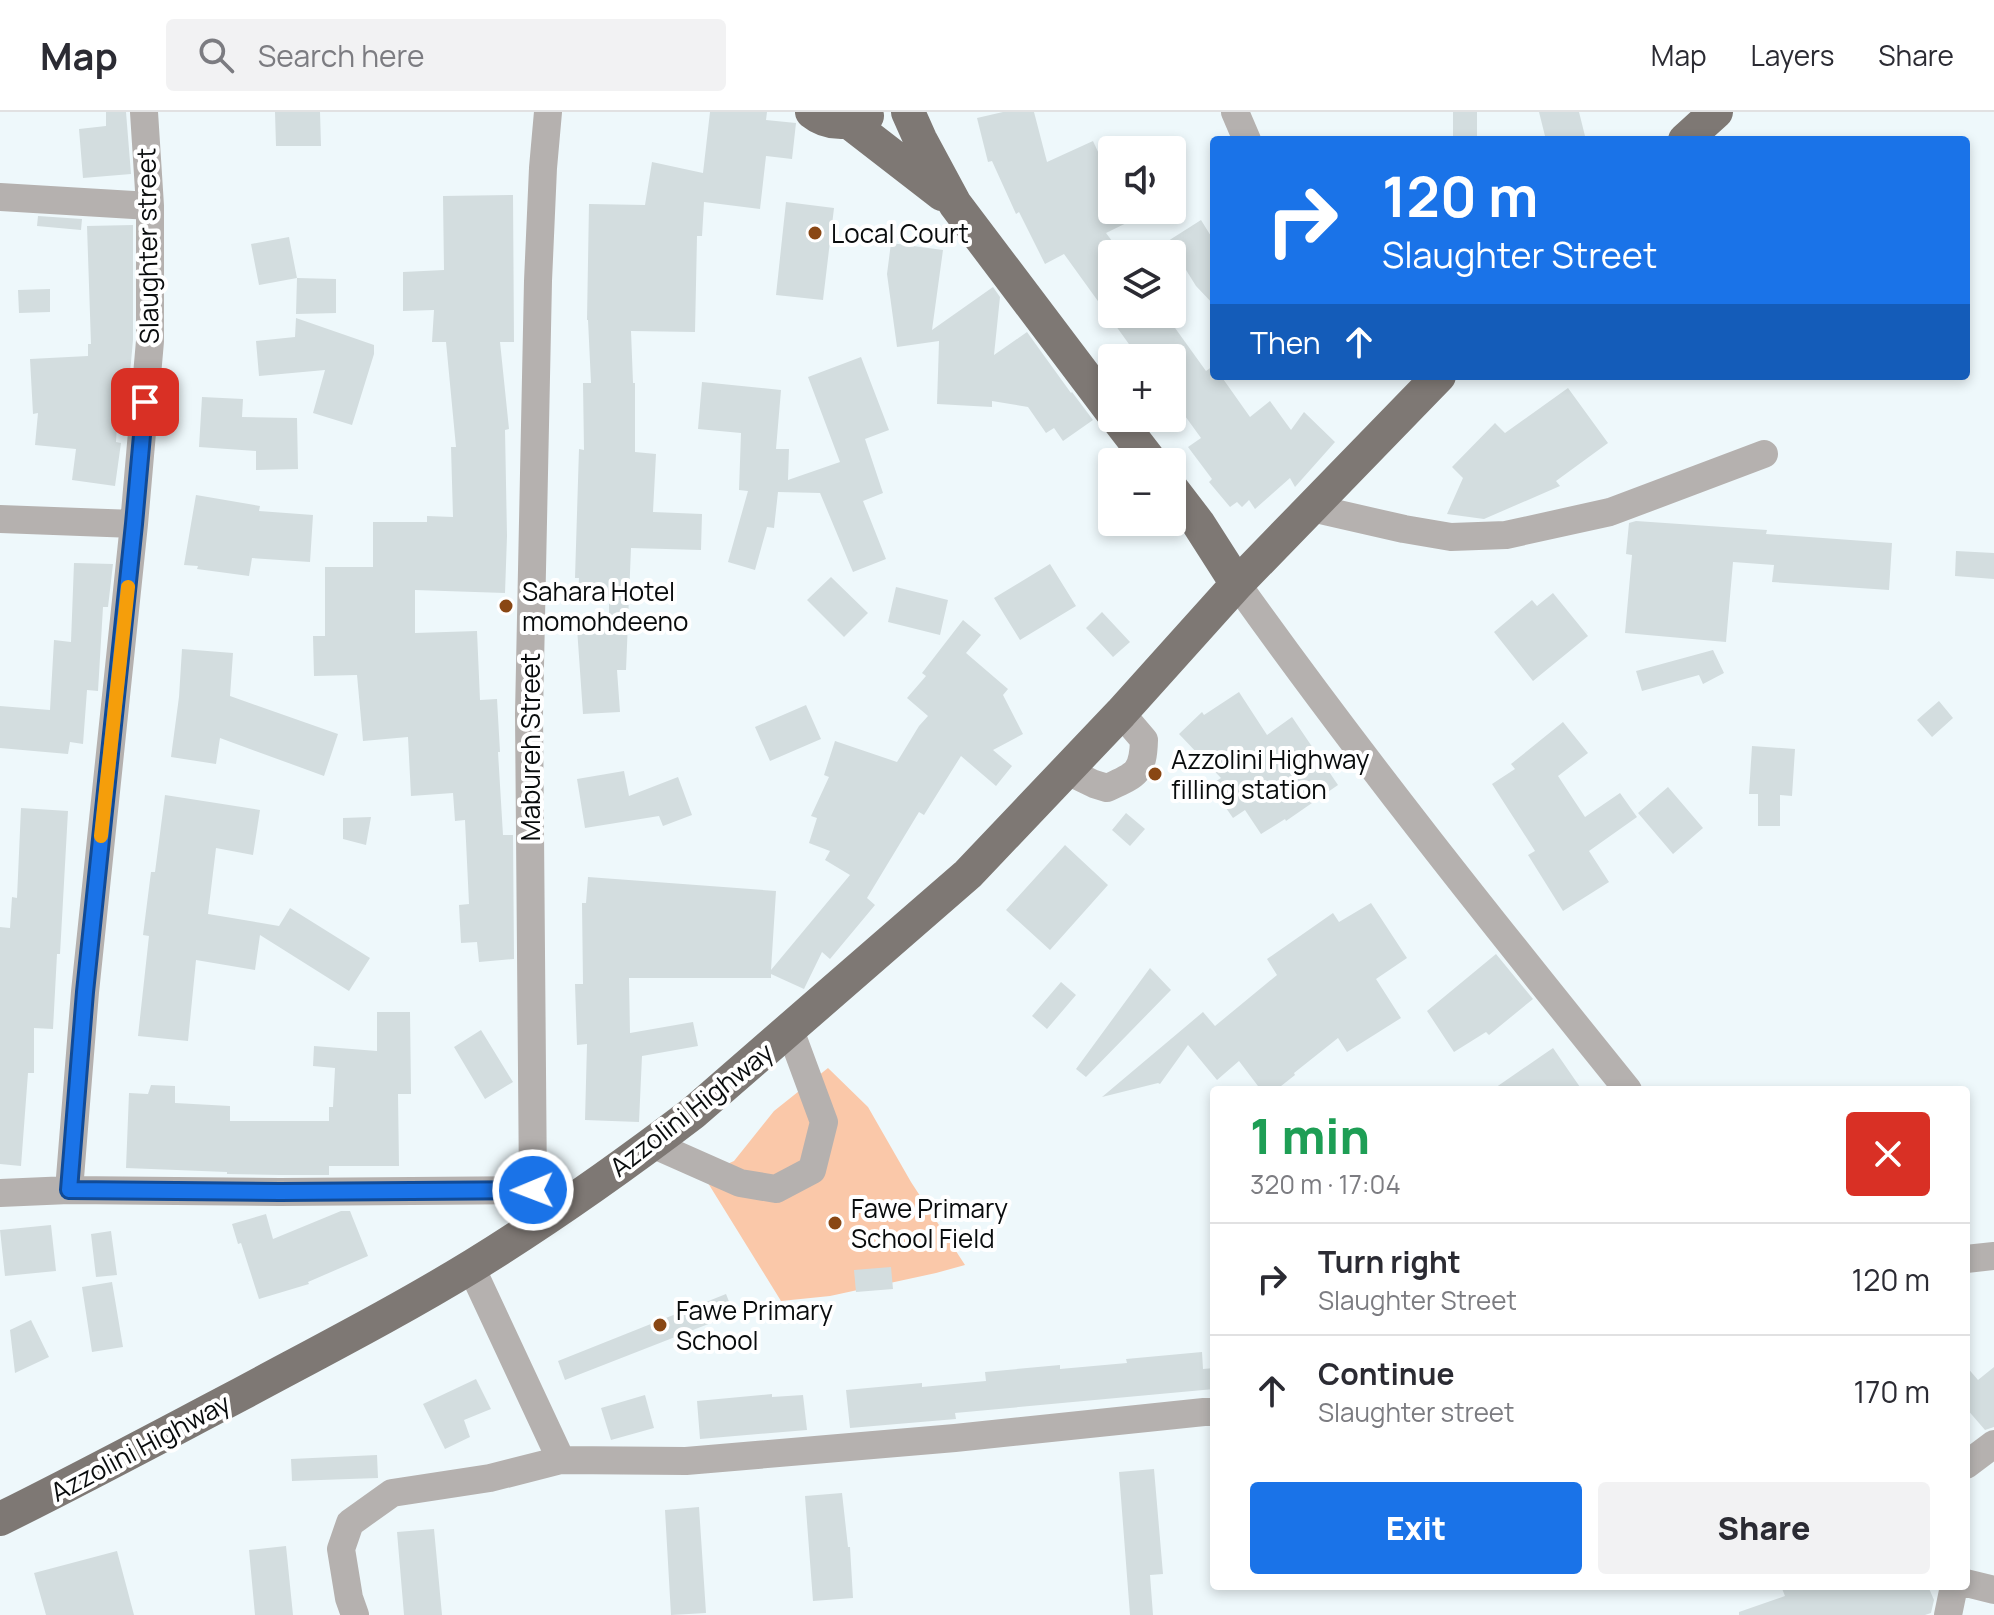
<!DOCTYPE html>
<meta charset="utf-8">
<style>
body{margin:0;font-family:Manrope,sans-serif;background:#f2f2f3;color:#2b2b33;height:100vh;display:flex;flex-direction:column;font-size:30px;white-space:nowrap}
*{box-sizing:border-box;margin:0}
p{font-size:26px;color:#7c7c81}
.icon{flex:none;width:44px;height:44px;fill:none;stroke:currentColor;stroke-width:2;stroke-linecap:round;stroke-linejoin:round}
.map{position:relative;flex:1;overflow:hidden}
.details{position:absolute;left:1210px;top:974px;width:760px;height:504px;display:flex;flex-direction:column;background:#fff;border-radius:8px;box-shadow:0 4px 12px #0003}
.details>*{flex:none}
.top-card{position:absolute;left:1210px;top:24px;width:760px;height:244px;border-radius:8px;box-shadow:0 4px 12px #0003;background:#1a73e8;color:#fff;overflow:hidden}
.controls{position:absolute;left:1098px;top:24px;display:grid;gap:16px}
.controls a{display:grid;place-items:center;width:88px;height:88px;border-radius:8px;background:#fff;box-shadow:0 4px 12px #0003;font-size:40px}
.pin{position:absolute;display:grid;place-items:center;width:68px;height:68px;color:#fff;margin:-34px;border-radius:16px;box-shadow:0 4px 12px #0006}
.me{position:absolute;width:88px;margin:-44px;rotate:269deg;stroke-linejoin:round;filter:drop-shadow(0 0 6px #0008)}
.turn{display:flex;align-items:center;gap:28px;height:168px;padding:0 40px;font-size:36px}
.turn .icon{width:104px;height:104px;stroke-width:2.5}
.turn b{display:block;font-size:56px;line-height:68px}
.then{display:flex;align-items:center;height:76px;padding:0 40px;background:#0003;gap:16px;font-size:30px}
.round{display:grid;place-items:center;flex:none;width:84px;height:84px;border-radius:8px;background:#f2f2f3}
.overview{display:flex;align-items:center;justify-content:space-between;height:136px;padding:0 40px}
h1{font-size:48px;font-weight:800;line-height:60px;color:#1e9e55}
.cta{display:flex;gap:16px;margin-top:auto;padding:16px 40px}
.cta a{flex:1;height:92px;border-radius:8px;background:#1a73e8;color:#fff;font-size:32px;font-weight:800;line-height:92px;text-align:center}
.cta a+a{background:#f2f2f3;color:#2b2b33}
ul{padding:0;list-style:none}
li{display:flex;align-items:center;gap:24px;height:112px;padding:0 40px;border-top:2px solid #e1e1e2}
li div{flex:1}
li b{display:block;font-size:30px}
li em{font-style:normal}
header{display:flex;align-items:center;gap:48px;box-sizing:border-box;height:112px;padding:0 40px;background:#fff;border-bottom:2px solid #e1e1e2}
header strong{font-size:38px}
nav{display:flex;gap:44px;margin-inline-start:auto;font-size:28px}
.search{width:560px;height:72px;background:#f2f2f3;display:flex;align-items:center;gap:20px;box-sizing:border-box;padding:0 28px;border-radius:8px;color:#7c7c81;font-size:30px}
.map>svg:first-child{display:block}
.green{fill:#fac8a9}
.building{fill:#d3dddf}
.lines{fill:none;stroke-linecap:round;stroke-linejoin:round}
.minor{stroke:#b5b1af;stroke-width:28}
.major{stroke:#7e7874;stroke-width:34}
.route-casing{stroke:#114b97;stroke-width:20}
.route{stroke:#1a73e8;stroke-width:14}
.slow{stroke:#f59e0b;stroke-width:14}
.poi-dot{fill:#894714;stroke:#fff;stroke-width:3}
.labels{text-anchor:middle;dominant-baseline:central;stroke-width:8;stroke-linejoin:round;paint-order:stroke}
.poi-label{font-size:26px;fill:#090c0d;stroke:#fff;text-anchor:start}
.street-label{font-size:26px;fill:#090c0d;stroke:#fff}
</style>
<header>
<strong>Map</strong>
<div class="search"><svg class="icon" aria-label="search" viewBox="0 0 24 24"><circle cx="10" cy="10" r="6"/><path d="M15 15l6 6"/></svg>Search here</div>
<nav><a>Map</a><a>Layers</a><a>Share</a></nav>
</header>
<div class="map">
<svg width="1994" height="1503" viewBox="0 0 1994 1503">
<rect width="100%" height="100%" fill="#eef8fb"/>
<path class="green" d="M828,956l40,39 43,75 54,83 -29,8 -106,23 -49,5 -78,-126 31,-14 40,-50z"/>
<path class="building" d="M106,0h20l5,62 -48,4 -4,-49 27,-3z
M275,0h45l1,34h-45z
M710,0h57l-1,8 30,3 -4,36 -26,-3 -6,53 -56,-7 -2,34h-5l-2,96 -64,-1 2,52h2v69l21,2 -3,58 49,2 -1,36 -70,-2 -5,122h-9l3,42 -37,2 -6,-86 32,-1v-30l-31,-1 1,-18h-4l4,-129 5,1 -1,-67h8l-3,-63h-1l2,-116 56,1 7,-43 51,11z
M1003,0h31l13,50 46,-21 19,41v28h41l-47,23 6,8v73h53l41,57 7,-5 1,10h7l29,41 20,-16 21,29 13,-18 31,30 -40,45 -5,-9 -35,31 -6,-9 -7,7 -5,-5 -7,5 -21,-25 3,-3 -24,-32 13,-9 -29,-40v-40h-33l-75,-104 -19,10 -26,-52 -3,2 -24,-53 -4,1 -11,-44z
M1453,0h24v28h-24z
M1539,0h40l7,28h-40z
M513,83l1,147h-14l9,87 -4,1 2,106 -2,57 -90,-3v43l62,-2 3,69 17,-1 3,53h-2l5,83h10l1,124 -35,3 -2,-20 -16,1 -2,-38 10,-1 -4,-84 -10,1 -2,-28 -42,3 -3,-59 -45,4 -6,-66 -43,1 -1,-40h12v-69h48v-45h54v-6l26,1 -2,-70h5l-10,-105h-14l2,-32 -31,1v-39l41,-2 -1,-74z
M786,90l48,6 -11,92 -47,-5z
M38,104l44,3 -1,11 -44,-4z
M1201,108l13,21v64l-18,-19 -28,-45z
M133,113v115l-5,55h-9l-3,47 5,1 -6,43 -43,-6 4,-31 -41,-4 3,-32 -5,1 -3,-55 58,-3v-12h3l-4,-118z
M289,125l8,41 -38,7 -8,-41z
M891,131l52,7 -11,80 61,-43 7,10 -6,58 33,-23 44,61 1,-1 21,28 -30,21 -9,-13 -8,5 -18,-26 -36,-6v6l-55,-3 2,-63 -42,6 -10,-73z
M297,166l39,1v34l-40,1z
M50,177v23l-31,1 -1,-23z
M296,206l78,27v9l-22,71 -39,-12 12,-43 -66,6 -3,-35 39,-4z
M861,245l28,73 -24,9 18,54 -20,8 23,58 -33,13 -33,-79 -42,-1 -4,36 -7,-1 -12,43 -27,-8 20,-71 -9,-1 2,-57 -43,-4 4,-47 79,8 -5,59h13l-1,31 52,-18 -32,-85z
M1568,276l40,55 -52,38 4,5 -76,33 -37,-5 16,-36 -11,-11 43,-44 10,10z
M202,285l41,2 -1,18 55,1 1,51 -42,1v-19l-57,-4z
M196,383l64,11 -1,5 54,4 -3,47 -58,-4 -3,18 -52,-7 1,-3 -14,-1z
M1636,409l131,9 -1,4 126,9 -3,47 -117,-8 2,-17 -41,-3 -7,80 -101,-9 7,-78 -6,-1 3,-31z
M1956,439l38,2v26l-39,-3z
M74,451l39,1 -5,43h-5l-5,84 -11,-1 -4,54 -13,-2 -2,12 -68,-6v-42l50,4 4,-70 17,2z
M1050,452l26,42 -56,34 -26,-42z
M831,465l37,36 -24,24 -37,-37z
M896,475l52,13 -8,35 -52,-13z
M1553,481l35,43 -55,45 -39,-49 38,-32 5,6z
M1102,500l28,30 -17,15 -27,-29z
M963,508l18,15 -15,18 42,36 -5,6 20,39 -30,16 19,16 -16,20 -35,-30 -37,59 -5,-3 -52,86 8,7 -45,54 -8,-7 -18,37 -33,-15v4h-142l1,55 63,-11 5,24 -56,10 -3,66 -54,-2 2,-76 -10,1 -2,-61h8l-1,-81h4l2,-26 188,14 -5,79 79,-95 -25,-15 5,-9 -21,-8 8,-25 -6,-2 18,-39 -5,-2 11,-34 62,21 22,-36 9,-10 -21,-18 19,-22 -4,-3z
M182,537l51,4 -3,43 108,38 -14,42 -104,-38 -4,26 -45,-7 8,-60z
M1713,538l11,23 -21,11 -4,-9 -57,16 -6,-20z
M1239,580l28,43 25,-18 46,68 -52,36 -1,-2 -24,15 -16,-24 -12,8 -23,-33 11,-7 -42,-44 23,-22 2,3z
M1939,589l14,17 -21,19 -15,-17z
M806,593l15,34 -51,22 -15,-34z
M1563,610l25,31 -30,23 27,41 35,-24 17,24 -48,34 20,31 -46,29 -35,-56 7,-4 -43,-67 23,-15 -4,-5z
M1752,634l43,3 -3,47 -12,-1v31h-22v-32h-9z
M624,659l5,25 49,-19 14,38 -29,11 -4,-10 -74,12 -8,-49z
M1668,675l35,41 -30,26 -35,-41z
M165,683l95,15 -7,45 -37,-7 -8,66 71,12 11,-18 80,50 -21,33 -89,-56 -5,35 -59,-10 -8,81 -50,-5 11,-100 -6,-1 8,-63h4z
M21,696l47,3 -8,143h-3l-4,75 -19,-1v45h-6l-7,93 -21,-2v-237l10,1 2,-31 5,1z
M1126,701l19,16 -15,17 -18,-16z
M371,705l-5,28 -23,-6v-21z
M1065,733l43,40 -58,65 -44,-40z
M1371,791l36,55 -31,21 25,39 -54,34 -9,-14 -44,35 1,2 -19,15h-15l-22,-29 -22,19 -29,-35 -28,39 -2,-1 -56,14 101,-85 12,14 62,-51 -10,-16 66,-46 6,9z
M1496,842l37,45 -44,36 -3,-3 -32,20 -27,-41z
M1150,856l21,22 -85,87 -10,-8z
M1061,870l15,13 -29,34 -15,-13z
M377,900h33l1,82h-13l1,72h-70v9h-49l-53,-1v-2l-101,-4 3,-75 19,1 3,-9 24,1v17l55,3v15h99v-14h4l2,-39 -22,-2 1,-20 63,5z
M481,918l32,52 -28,17 -31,-52z
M1553,936l29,42h-90z
M341,1099h9l18,45 -60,26 1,2 -50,15 -18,-56 -3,1 -6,-20 34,-10 7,25z
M51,1113l5,46 -51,5 -5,-46z
M111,1119l6,44 -21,2 -5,-43z
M891,1155l2,22 -37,3 -2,-22z
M112,1170l11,65 -31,5 -10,-65z
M726,1182l8,20 -169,66 -7,-19z
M31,1208l18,37 -34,16 -5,-43z
M1202,1240l1,17 11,-1v21l-259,24 1,6 -106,9 -4,-38 76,-7v4l64,-6 -1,-9 75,-7v4l67,-6 -1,-4z
M1966,1254l12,14 16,-13v60l-9,3 -19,-22z
M476,1267l15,30 -27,11 6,17 -25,12 -22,-45z
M772,1282v3l31,-2 4,35 -107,9 -3,-38z
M645,1283l9,33 -43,12 -10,-32z
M377,1343l1,23 -86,3 -1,-22z
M1154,1357l9,105 -13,1 3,40h-23l-11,-143z
M842,1381l6,54h2l3,51 -40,3 -8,-105z
M699,1395l7,106 -35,2 -6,-105z
M434,1417l8,86h-38l-7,-83z
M286,1434l7,69h-38l-6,-65z
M117,1439l17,64h-88l-12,-42z
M1781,1474h147l6,14 -3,13 -6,2h-186v-3l46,-16z"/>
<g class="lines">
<path class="minor" d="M1235,0l12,28
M0,85l150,9
M1312,396l92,21 47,8 55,-2 104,-23 154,-58
M0,407l134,5
M1237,472c124,174 257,340 391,506
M1067,659l27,13 13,4c29,-13 36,-15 37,-48l-23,-27
M652,1032l88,39 36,6 36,-19 12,-48 -34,-92
M69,1078l16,-198 49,-468 16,-183v-135l-6,-94
M0,1081l69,-3 211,2 253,-2
M530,1117l3,-39 -4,-476 9,-433 5,-113 5,-56
M1966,1147l28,-3
M471,1155l90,193
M1966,1353l28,-21
M1966,1471l28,7
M355,1503l-6,-17 -8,-49 9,-26 42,-30 98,-15 71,-18 125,1 269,-23 249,-26h10
M1948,1503l6,-29"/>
<path class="major" d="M812,0c16,13 37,12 55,4
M908,0l12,27 35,65 157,208
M849,10l93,72
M1685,28l31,-28
M1117,306l34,44
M1172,377l26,34 39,61
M0,1407c81,-40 161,-83 241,-125 78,-42 158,-83 233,-129 76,-47 148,-98 219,-152l275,-239 153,-161 116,-129 202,-208"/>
</g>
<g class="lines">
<g class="route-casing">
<path id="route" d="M145,290l-11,122 -49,468 -16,198 211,2 253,-2"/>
</g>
<use href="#route" class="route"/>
<path class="slow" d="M101,724l27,-249"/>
</g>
<g class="poi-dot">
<circle cx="815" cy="121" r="8"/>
<circle cx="506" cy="494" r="8"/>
<circle cx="1155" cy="662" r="8"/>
<circle cx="835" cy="1111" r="8"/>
<circle cx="660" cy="1213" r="8"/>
</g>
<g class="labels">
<g class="poi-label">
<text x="831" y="121">Local Court</text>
<text x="522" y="479">Sahara Hotel<tspan x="522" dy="30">momohdeeno</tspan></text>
<text x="1171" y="647">Azzolini Highway<tspan x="1171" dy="30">filling station</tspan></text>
<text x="851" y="1096">Fawe Primary<tspan x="851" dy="30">School Field</tspan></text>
<text x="676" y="1198">Fawe Primary<tspan x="676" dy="30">School</tspan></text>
</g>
<g class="street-label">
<text transform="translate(147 134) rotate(-91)">Slaughter street</text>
<text transform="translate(530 635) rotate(-90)">Mabureh Street</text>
<text transform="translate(691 997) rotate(-38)">Azzolini Highway</text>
<text transform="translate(140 1335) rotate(-28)">Azzolini Highway</text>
</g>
</g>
</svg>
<div class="controls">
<a><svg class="icon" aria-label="sound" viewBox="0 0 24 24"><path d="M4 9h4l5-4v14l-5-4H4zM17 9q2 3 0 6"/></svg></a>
<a><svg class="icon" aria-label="layers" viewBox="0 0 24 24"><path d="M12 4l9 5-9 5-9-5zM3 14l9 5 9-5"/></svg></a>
<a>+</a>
<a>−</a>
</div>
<div class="pin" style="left:145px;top:290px;background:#d93025"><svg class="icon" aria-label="arrive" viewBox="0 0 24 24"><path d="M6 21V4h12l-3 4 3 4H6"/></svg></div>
<svg class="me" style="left:533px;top:1078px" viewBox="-20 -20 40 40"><circle r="17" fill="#1a73e8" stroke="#fff" stroke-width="3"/><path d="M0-11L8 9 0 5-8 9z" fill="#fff"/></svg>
<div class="top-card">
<div class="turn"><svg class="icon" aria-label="right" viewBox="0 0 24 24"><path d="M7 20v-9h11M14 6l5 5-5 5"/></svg><div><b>120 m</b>Slaughter Street</div></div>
<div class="then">Then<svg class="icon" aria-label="ahead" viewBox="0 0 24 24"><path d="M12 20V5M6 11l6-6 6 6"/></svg></div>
</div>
<section class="details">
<div class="overview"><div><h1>1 min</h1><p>320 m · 17:04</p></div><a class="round" style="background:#d93025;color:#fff"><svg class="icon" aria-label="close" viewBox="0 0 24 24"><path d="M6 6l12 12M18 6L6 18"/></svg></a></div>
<ul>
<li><svg class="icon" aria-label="right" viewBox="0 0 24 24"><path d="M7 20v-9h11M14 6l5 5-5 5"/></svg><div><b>Turn right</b><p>Slaughter Street</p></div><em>120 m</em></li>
<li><svg class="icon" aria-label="ahead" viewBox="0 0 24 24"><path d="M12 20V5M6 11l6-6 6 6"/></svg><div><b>Continue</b><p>Slaughter street</p></div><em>170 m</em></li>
</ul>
<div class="cta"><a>Exit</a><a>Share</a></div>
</section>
</div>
